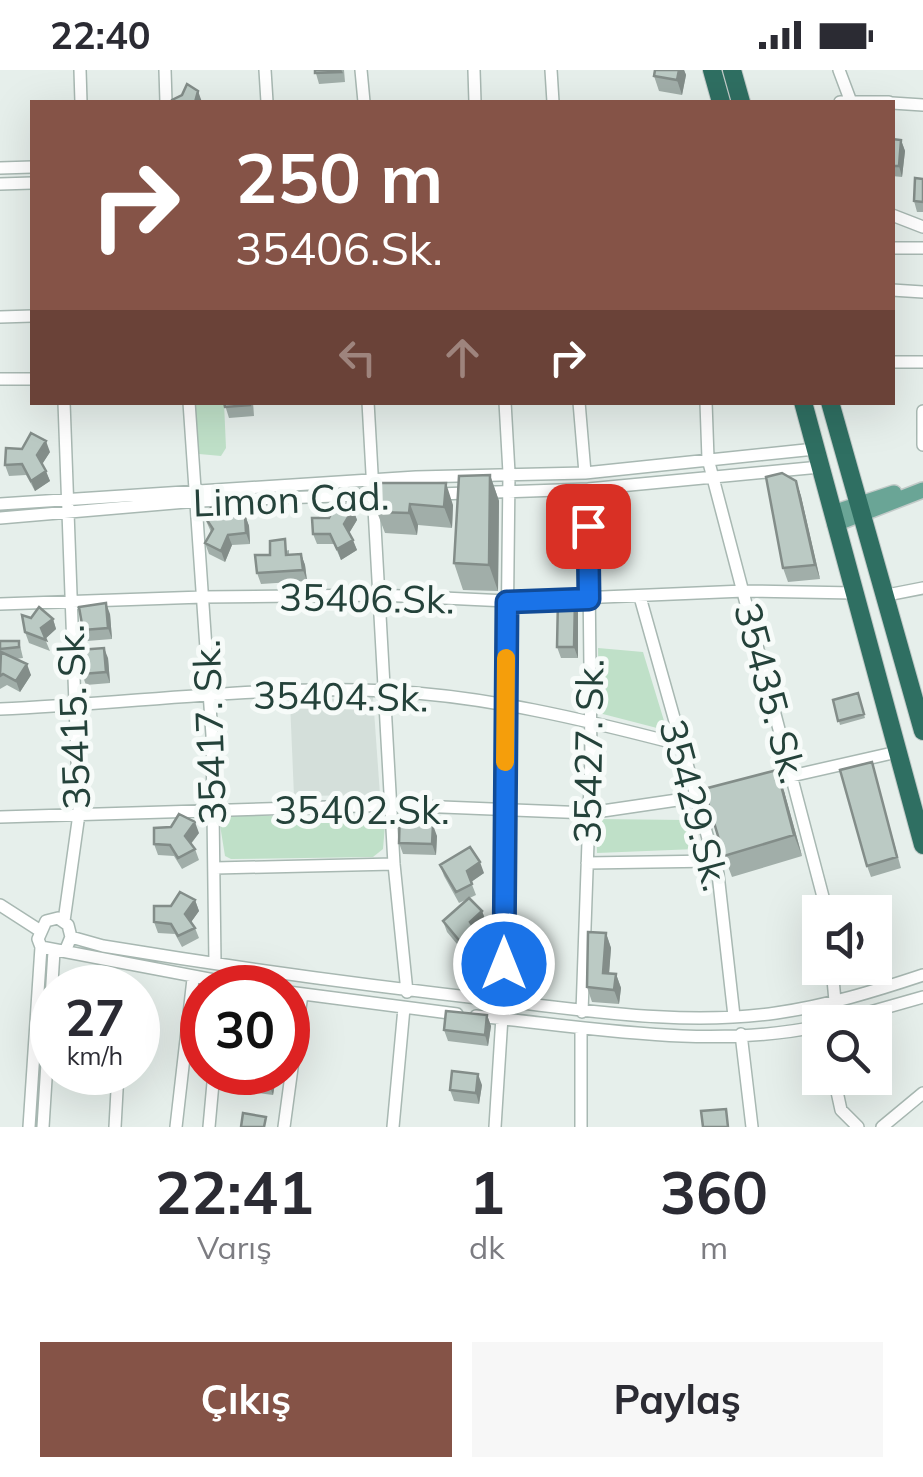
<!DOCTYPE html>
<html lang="tr">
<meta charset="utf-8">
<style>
body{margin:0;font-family:Mulish,sans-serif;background:#f7f7f7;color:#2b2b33;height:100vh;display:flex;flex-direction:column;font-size:38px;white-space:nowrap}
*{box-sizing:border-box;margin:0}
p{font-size:32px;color:#7c7c81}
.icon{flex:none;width:55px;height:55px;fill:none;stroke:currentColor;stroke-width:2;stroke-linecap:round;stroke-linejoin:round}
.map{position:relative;height:1057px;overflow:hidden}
.drawer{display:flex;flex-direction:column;background:#fff;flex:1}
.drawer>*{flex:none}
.hud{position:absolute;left:30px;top:30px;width:865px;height:305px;border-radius:0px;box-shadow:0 10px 40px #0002;background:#855347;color:#fff;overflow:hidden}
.controls{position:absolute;left:802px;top:825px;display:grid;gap:20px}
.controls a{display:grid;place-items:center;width:90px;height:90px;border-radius:0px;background:#fff;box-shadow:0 10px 40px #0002;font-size:50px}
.speed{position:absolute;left:30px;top:895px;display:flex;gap:20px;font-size:50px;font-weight:700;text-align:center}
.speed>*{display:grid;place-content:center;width:130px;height:130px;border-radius:50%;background:#fff;box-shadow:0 10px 40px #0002;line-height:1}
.speed small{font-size:25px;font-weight:400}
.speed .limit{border:15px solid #d22;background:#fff;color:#111}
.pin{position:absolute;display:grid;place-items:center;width:85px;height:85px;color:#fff;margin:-42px;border-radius:20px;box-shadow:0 5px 15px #0006}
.me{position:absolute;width:110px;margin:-55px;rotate:0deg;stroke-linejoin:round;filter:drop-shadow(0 0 8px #0008)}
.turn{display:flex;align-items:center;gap:35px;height:210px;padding:0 40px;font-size:45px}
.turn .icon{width:130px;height:130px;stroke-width:2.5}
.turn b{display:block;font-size:70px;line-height:85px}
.lanes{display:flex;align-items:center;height:95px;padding:0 40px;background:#0003;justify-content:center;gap:50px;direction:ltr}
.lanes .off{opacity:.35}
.eta{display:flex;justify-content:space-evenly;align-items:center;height:170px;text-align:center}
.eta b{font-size:60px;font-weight:700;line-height:70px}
.primary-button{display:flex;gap:20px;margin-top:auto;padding:20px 40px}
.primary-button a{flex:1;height:115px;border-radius:0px;background:#855347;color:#fff;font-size:40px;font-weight:700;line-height:115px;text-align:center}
.primary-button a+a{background:#f7f7f7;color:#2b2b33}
.status{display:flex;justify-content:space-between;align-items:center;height:70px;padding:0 50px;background:#fff;direction:ltr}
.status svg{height:28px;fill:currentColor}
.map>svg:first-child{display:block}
.built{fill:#d4dfda}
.green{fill:#bfe0c8}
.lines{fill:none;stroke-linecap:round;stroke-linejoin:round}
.minor-casing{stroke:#a8b8b2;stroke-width:14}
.major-casing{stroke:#c2cac8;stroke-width:18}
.highway-casing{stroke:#c2cac8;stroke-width:20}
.minor{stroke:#fff;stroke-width:11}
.major{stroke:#6aa596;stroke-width:15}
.highway{stroke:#2f6f62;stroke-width:18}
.wall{fill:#a1aea9}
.shaded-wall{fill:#838d89}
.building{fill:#bbcac4;stroke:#838d89;stroke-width:2.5}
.route-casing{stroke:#114b97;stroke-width:25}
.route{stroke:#1a73e8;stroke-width:18}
.slow{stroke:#f59e0b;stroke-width:18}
.labels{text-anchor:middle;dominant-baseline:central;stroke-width:10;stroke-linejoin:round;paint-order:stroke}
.street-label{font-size:38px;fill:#24423a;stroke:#f7fbf9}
</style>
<div class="status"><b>22:40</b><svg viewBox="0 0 49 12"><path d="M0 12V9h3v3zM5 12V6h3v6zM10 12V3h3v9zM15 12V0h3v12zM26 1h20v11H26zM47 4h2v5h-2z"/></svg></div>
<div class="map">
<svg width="923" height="1057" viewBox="0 0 923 1057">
<rect width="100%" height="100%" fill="#e6efeb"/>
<path class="built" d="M373,627l7,98 -86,1 -4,-95z"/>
<path class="green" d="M195,333h29l2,45 -5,8 -22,-2z
M598,578l45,4 22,72 -8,4 -58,-15z
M230,746h141l14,9 -2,24 -10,8 -142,2 -6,-3 -5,-31z
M596,749l91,1 9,29 -99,4z"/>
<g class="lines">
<g class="minor-casing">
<path id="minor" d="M80,0l1,32
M165,0l1,32
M265,0l2,32
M361,0l3,32
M474,0l1,32
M551,0l2,32
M839,0l12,32
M840,32h49
M892,33l31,2
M0,98l32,-1
M0,114l32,-1
M892,145l31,12
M892,178h31
M892,220l31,2
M0,247l32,-1
M892,292h31
M0,309h32
M64,332l15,412 -15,107
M189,332l23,333 3,228
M368,332l26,462 13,128
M579,332l6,71
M706,332l2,57 119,453
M923,341v34
M438,424l150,-5 232,-22
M0,434l416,-27 169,-4 230,-24
M0,448l198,-17 192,-7
M882,526l41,-8
M640,527l78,277 16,142
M0,534l203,-7 177,-2 127,6 237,-10 110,2
M0,639c128,-5 258,-24 387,-18 99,5 195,28 291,53
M765,712l132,-30
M0,747l393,-12 196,8 129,-19
M587,793l127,-2
M215,798l179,-4
M0,835l39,25
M71,867l32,9c133,22 266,40 400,55 89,10 183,25 273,12 50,-7 99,-22 147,-38
M41,877l216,41
M288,922l169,22
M582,942l9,-255 -3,-268
M476,946c112,11 233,34 344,10
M826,952l9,-21 -3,-33
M835,952l88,-25
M581,958v99
M741,964l11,93
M834,1008l7,32 17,17
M29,1057l12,-180 -3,-8 8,-18 12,-3 10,7 3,12 -5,12
M43,1057l11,-176
M115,1057l3,-55
M176,1057l17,-148
M209,1057l5,-55
M284,1057l18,-133
M393,1057l11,-119
M495,1057l8,-126 6,-528 -4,-71
M882,1057l41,-34"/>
</g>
<g class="major-casing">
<path id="major" d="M833,443l61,-20
M835,454l88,-34"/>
</g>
<g class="highway-casing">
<path id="highway" d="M712,0l9,32
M732,0l9,32
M803,332l120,443
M830,332l93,329"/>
</g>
<use href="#minor" class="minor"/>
<use href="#major" class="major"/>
<use href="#highway" class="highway"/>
</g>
<path class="wall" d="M315,0h29l1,12 -26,2z
M655,0h29l2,5 -4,20 -23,-4 -5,-15z
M892,69l9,1 4,11 -3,26 -10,-1z
M923,109v33h-6l-3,-11z
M224,332h29l1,14 -25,2z
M50,382l-8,12 8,17 -15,10 -9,-16 -17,1 -4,-11z
M490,405l9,26 -1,90 -35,-1 -9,-27z
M796,411l5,15 19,83 -32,3 -5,-14z
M378,413l75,22 -1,23 -34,-3 -1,10 -32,-2 -8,-21z
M353,439l4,11 -8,13 8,17 -16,10 -7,-16h-17l-4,-10 16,-16z
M203,444l22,4 20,-3 4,11 1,18 -18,1 -7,17 -16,-8 -4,-11 6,-11z
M289,480v5l12,-1 4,11 2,16 -46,3 -4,-11 13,-18z
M578,540v48h-17l-4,-11z
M110,544l2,25 -25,2 -4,-11z
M31,548l22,1 3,10 -11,10 5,12 -21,-8 -4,-11z
M0,571h19l4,17 -8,1 16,16 -11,17 -13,-7 -7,4z
M108,588l2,25 -24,2 -4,-11z
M858,623l7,25 -25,7 -7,-25z
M872,692l29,106 -30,9 -4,-11z
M784,721l18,65 -70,21 -8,-21z
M419,739l4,11v4l14,12 -1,19 -33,-1 -4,-11z
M199,763l-8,11 4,5 4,11 -17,9 -8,-13 -16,-1 -4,-11z
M440,795l44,8 -13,9 5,13 -17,8 -15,-27z
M195,830l4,11 -8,11 4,6 4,10 -17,9 -7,-13 -17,-1 -4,-11 17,-16z
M482,841l4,11 -10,9 6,14 -15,11 -20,-24 -4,-11z
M606,863l5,15 -2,25 7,1 5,14 -2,16 -27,-2 -5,-15z
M487,945l4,11 -3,20 -40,-5 -4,-11z
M277,1002l-4,23 -22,-3 -4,-11z
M482,1015l-3,19 -25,-3 -4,-11z"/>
<path class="shaded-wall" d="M679,0h5l2,5 -4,20 -5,-15z
M198,21l4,11h-7z
M901,70l4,11 -3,26 -3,-11z
M46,371l4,11 -9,14 -4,-11z
M46,401l4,10 -15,10 -4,-10z
M490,405l9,26 -1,90 -9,-26z
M796,411l5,15 19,83 -5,-14z
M446,413l7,22 -1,23 -8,-21z
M410,434l8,21 -1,10 -8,-22z
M353,439l4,11 -9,15 -4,-11z
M245,445l4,11 1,18 -4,-11z
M228,465l4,10 -7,17 -4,-11z
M353,470l4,10 -16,10 -4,-11z
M301,484l4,11 2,16 -4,-11z
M575,530l3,10v48l-4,-11z
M106,533l4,11 2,25 -4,-11z
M53,549l3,10 -11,10 -4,-11z
M104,578l4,10 2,25 -4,-11z
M27,594l4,11 -11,17 -4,-11z
M777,700l7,21 18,65 -8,-21z
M195,752l4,11 -11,14 -3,-11z
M433,755l4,11 -1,19 -4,-11z
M480,792l4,11 -13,9 -4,-11z
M195,830l4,11 -10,14 -4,-11z
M482,841l4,11 -12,11 -4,-11z
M606,863l5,15 -3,39 -5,-14z
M478,864l4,11 -15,11 -4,-11z
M616,904l5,14 -2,16 -5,-14z
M487,945l4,11 -3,20 -3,-11z
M271,1002h6l-4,23 -4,-11z
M478,1004l4,11 -3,19 -3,-11z"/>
<path class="building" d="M315,0h25l1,2 -26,1z
M655,0h24l-2,10 -23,-4z
M187,14l11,7 -3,11h-23v-2l10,-5z
M892,69l9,1 -2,26h-7z
M915,108l8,1v23l-9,-1z
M224,332h26v3l-25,2z
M31,363l15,8 -9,14 9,16 -15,10 -9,-17 -17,1 1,-17 16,1z
M782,403l14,8 19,84 -32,3 -17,-91z
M490,405l-1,90 -35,-2 5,-87z
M378,413h68l-2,24 -34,-3 -1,9 -32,-1z
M338,430l15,9 -9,15 9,16 -16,9 -7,-15h-17l-1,-16h17z
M215,435l10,13 20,-3 1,18 -18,2 -7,16 -16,-8 8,-14 -10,-15z
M285,469l1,16 15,-1 2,16 -46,3 -2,-18h15v-14z
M558,529l17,1 -1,47h-17z
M106,533l2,25 -25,2 -4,-23z
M39,537l14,12 -12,9 5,12 -21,-8 -3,-17 9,3z
M0,571h19v6l-19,2z
M104,578l2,24 -24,2 -3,-24z
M1,582l26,12 -11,17 -13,-7 -3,2z
M858,623l6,21 -26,7 -5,-21z
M872,692l25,95 -30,9 -27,-96z
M777,700l17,65 -70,21 -20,-67z
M400,739h19l-1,15 15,1 -1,19 -33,-1z
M179,744l16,8 -10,14 10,13 -17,9 -8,-13 -16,-1v-16l17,-1z
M470,777l10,15 -13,9 5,13 -16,8 -16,-27z
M180,822l15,8 -10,14 10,14 -17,8 -7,-12 -17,-2v-16h17z
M469,828l13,13 -12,11 8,12 -15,11 -20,-24z
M588,862l18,1 -3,40 13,1 -2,16 -27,-3z
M446,941l41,4 -2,20 -41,-5z
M452,1001l26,3 -2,19 -26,-3z
M248,1002h23l-2,12 -22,-3z
M726,1039l2,18h-25l-2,-16z
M243,1043l23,4 -2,10h-23z"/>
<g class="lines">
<g class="route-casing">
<path id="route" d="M504,894l3,-362 82,-3 -1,-73"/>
</g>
<use href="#route" class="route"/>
<path class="slow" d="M505,692l1,-104"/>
</g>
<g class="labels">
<g class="street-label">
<text transform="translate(291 429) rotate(-2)">Limon Cad.</text>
<text transform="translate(367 528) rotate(1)">35406.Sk.</text>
<text transform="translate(771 623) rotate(75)">35435. Sk.</text>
<text transform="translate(341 626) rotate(1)">35404.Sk.</text>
<text transform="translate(73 647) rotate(-92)">35415. Sk.</text>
<text transform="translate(209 662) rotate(-92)">35417. Sk.</text>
<text transform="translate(588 681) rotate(-89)">35427. Sk.</text>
<text transform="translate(695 735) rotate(75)">35429.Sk.</text>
<text x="362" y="740">35402.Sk.</text>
</g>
</g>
</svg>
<div class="controls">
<a><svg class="icon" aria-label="sound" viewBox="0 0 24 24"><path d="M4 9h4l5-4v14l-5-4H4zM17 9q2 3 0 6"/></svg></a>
<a><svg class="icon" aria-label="search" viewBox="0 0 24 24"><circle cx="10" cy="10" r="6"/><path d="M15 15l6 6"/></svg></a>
</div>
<div class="speed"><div>27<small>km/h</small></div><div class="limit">30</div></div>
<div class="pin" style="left:588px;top:456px;background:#d93025"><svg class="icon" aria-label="arrive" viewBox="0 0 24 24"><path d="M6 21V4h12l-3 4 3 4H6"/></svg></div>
<svg class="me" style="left:504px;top:894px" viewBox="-20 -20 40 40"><circle r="17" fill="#1a73e8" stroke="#fff" stroke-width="3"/><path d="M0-11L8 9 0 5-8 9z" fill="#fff"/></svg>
<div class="hud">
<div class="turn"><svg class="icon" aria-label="right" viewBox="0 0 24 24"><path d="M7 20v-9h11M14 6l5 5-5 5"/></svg><div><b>250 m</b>35406.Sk.</div></div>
<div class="lanes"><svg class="icon off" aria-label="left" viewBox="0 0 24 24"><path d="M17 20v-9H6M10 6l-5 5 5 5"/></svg><svg class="icon off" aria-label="ahead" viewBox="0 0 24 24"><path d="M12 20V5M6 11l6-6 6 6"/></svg><svg class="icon" aria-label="right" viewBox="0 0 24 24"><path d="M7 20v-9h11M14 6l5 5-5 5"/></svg></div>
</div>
</div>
<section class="drawer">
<div class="eta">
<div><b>22:41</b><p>Varış</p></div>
<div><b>1</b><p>dk</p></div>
<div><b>360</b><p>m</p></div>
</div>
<div class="primary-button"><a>Çıkış</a><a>Paylaş</a></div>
</section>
